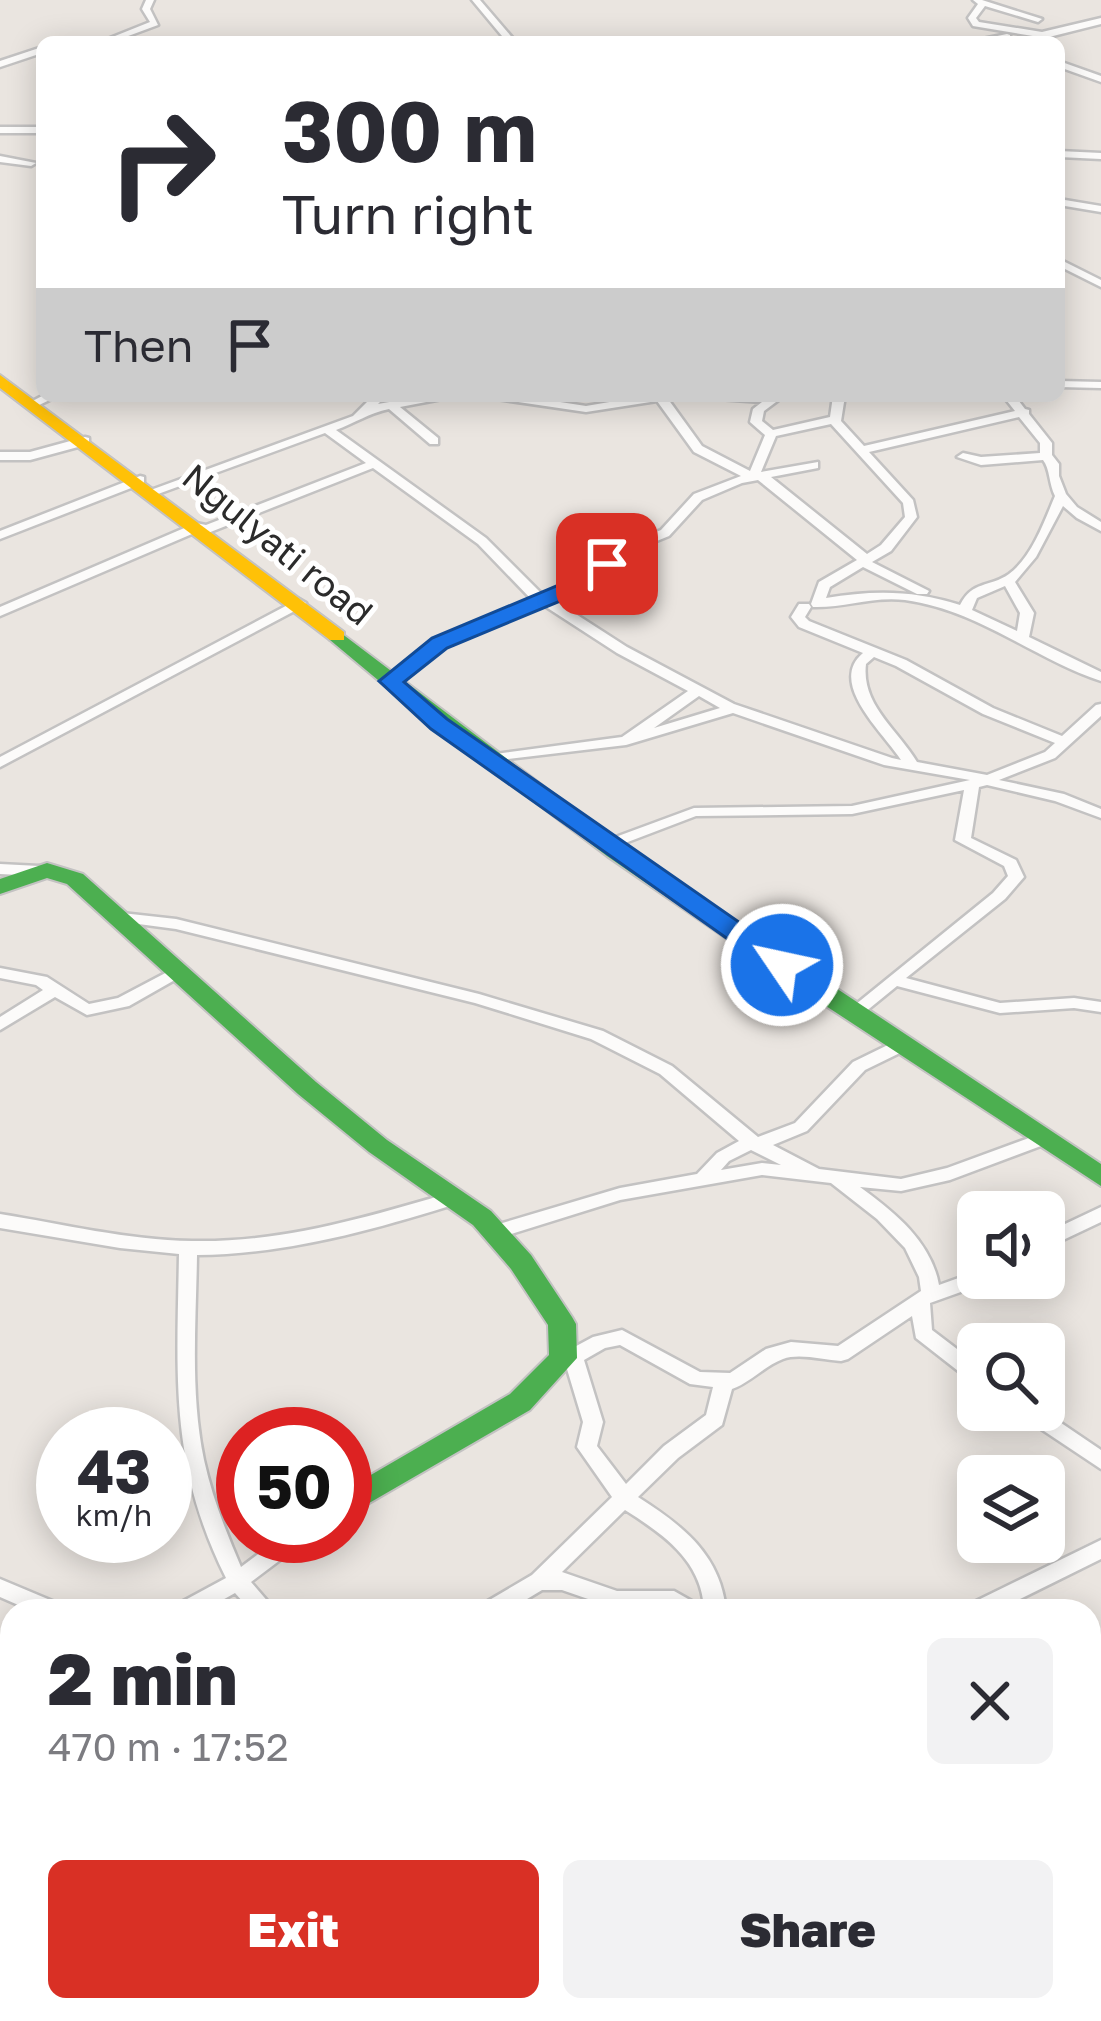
<!DOCTYPE html>
<meta charset="utf-8">
<style>
body{margin:0;font-family:"Golos Text",sans-serif;background:#f2f2f3;color:#2b2b33;height:100vh;display:flex;flex-direction:column;font-size:45px;white-space:nowrap}
*{box-sizing:border-box;margin:0}
p{font-size:39px;color:#7c7c81}
.icon{flex:none;width:66px;height:66px;fill:none;stroke:currentColor;stroke-width:2;stroke-linecap:round;stroke-linejoin:round}
.map{position:relative;flex:1;overflow:hidden}
.panel{position:absolute;left:0px;top:1599px;width:1101px;height:423px;display:flex;flex-direction:column;background:#fff;border-radius:36px 36px 0 0;box-shadow:0 6px 30px #0003}
.panel>*{flex:none}
.top-card{position:absolute;left:36px;top:36px;width:1029px;height:366px;border-radius:18px;box-shadow:0 6px 30px #0003;background:#fff;color:#2b2b33;overflow:hidden}
.fabs{position:absolute;left:957px;top:1191px;display:grid;gap:24px}
.fabs a{display:grid;place-items:center;width:108px;height:108px;border-radius:18px;background:#fff;box-shadow:0 6px 30px #0003;font-size:60px}
.speed{position:absolute;left:36px;top:1407px;display:flex;gap:24px;font-size:60px;font-weight:700;text-align:center}
.speed>*{display:grid;place-content:center;width:156px;height:156px;border-radius:50%;background:#fff;box-shadow:0 6px 30px #0003;line-height:1}
.speed small{font-size:30px;font-weight:400}
.speed .limit{border:18px solid #d22;background:#fff;color:#111}
.pin{position:absolute;display:grid;place-items:center;width:102px;height:102px;color:#fff;margin:-51px;border-radius:24px;box-shadow:0 6px 18px #0006}
.me{position:absolute;width:132px;margin:-66px;rotate:304deg;stroke-linejoin:round;filter:drop-shadow(0 0 9px #0008)}
.turn{display:flex;align-items:center;gap:42px;height:252px;padding:0 48px;font-size:54px}
.turn .icon{width:156px;height:156px;stroke-width:2.5}
.turn b{display:block;font-size:84px;line-height:102px}
.then{display:flex;align-items:center;height:114px;padding:0 48px;background:#0003;gap:24px;font-size:45px}
.round{display:grid;place-items:center;flex:none;width:126px;height:126px;border-radius:18px;background:#f2f2f3}
.overview{display:flex;align-items:center;justify-content:space-between;height:204px;padding:0 48px}
h1{font-size:72px;font-weight:800;line-height:90px}
.button{display:flex;gap:24px;margin-top:auto;padding:24px 48px}
.button a{flex:1;height:138px;border-radius:18px;background:#d93025;color:#fff;font-size:48px;font-weight:800;line-height:138px;text-align:center}
.button a+a{background:#f2f2f3;color:#2b2b33}
.map>svg:first-child{display:block}
.lines{fill:none;stroke-linecap:round;stroke-linejoin:round}
.street-casing{stroke:#c3c2c2;stroke-width:5}
.fast-casing{stroke:#c3c2c2;stroke-width:4}
.slow-casing{stroke:#c3c2c2;stroke-width:4}
.street{fill:#fcfbfa;fill-rule:evenodd}
.fast{fill:#4caf50;fill-rule:evenodd}
.slow{fill:#ffc107;fill-rule:evenodd}
.route{fill:#1a73e8;stroke:#114b97;stroke-width:3}
.labels{text-anchor:middle;dominant-baseline:central;stroke-width:10;stroke-linejoin:round;paint-order:stroke}
.street-label{font-size:36px;fill:#2b2b2b;stroke:#fff}
</style>
<div class="map">
<svg width="1101" height="2021" viewBox="0 0 1101 2021">
<rect width="100%" height="100%" fill="#eae5e0"/>
<g class="lines">
<g class="street-casing">
<path id="street" d="M146,0h8l-4,9 8,16 -46,17h-12l50,-20 -8,-13z
M472,0h8l36,42h-9z
M973,0h9l60,19 -4,3 -53,-16 -9,12 3,4 63,10 59,-14v6l-56,14 -72,-12 -5,-8 10,-14z
M1007,34l3,1v4l-42,3z
M42,47v6l-42,14v-6z
M1059,61l42,15v6l-42,-15z
M0,127h42v6h-42z
M1059,151l42,2v6l-42,-2z
M0,156l36,7 -5,3 -31,-4z
M1059,199l42,7v6l-42,-7z
M1059,259l42,21v7l-42,-21z
M1059,381l42,1v6l-42,-1z
M42,396h16l-21,10 -10,-2z
M373,396h13l-8,8 45,-8h25l-6,3 -42,8 38,31v6h-8l-41,-35c-20,4 -34,14 -53,21l150,108 57,57 19,-8 58,-41 41,-16 33,-36 47,-18 -47,-24 -37,-51 -71,11 -89,-13 -6,-3h30l65,10 59,-10h28l-5,3 34,47 48,25 15,-36 -15,-13 3,-13 9,-7 -44,-3 -6,-3h72l-20,15 -2,10 11,9 57,-13 3,-21h12l-4,25 23,25 151,-35 -12,-15h12l10,13 4,1v4l23,29v12l7,9v12l7,18 11,13 24,15v9l-24,-13 -14,-12 -27,51 -21,25 19,31 -5,24 72,35v9c-68,-23 -123,-71 -196,-81 -32,-4 -61,8 -92,7l-2,-3 8,-22 38,-22 -99,-80 -16,3 -40,17 -33,36 -39,16 -58,41 -18,7 73,47 107,57 158,54 9,2c-18,-28 -74,-77 -38,-107l-64,-26 -8,-10 8,-13h10l2,3 -6,10 4,4 97,39 87,48 69,28 34,-31 5,-1v12l-46,42 -56,22 65,14 37,15v9l-46,-17 -68,-16 -8,2 -8,51 45,22 8,17 -19,22 -99,79 94,25 74,-5 27,4v10l-27,-4 -74,5 -103,-27 -38,31 -6,1 -8,-5 148,-120 15,-17 -4,-10 -49,-26 9,-50 -112,24 -156,2 -84,32 -5,2 -8,-5 3,-3 92,-34 158,-2 118,-26 -86,-15 -151,-52 -107,32 -143,17 -2,-3 2,-3 5,-1 134,-18 66,-46 -71,-38 -74,-48 -99,41 -49,38h-10v-6l49,-38 98,-40 -54,-56 -105,-76 -165,65 -9,-2 -199,85v-9l196,-84 10,2 160,-62 -41,-30 -167,61h-8l-2,-3 205,-75zM1019,417l21,26v10l-59,4 -18,-4 -6,4 24,8 62,-5c7,8 6,25 12,36 -11,26 -23,61 -46,78 -20,14 -36,6 -49,31 -46,-15 -87,-15 -134,-7l4,-11 33,-20 54,27h10l2,-3 -57,-29 19,-11 26,-34 -4,-17 -44,-48zM831,424l72,79 2,14 -24,28 -14,9 -96,-77 47,-9v-6l-57,10 15,-36zM1005,586l15,27 -3,18 -45,-21 5,-12zM874,657l22,9 87,48 72,29 -10,9 -58,23 -70,-13c-19,-32 -56,-57 -51,-98zM699,696l21,12 -66,20z
M85,437l4,1v6l-59,16h-30v-8h30z
M140,476l4,1v6l-144,56v-8z
M299,599l7,4 -2,3 -304,161v-10z
M0,864l39,2 8,5 -8,5 -39,-2z
M122,913l54,6 303,75 124,37 69,35 86,71 37,-14 58,-61 43,-21h12l2,4 -2,4 -43,21 -58,61 -34,14 46,24 82,10 46,-11 90,-33h12l3,4 -3,4 -99,37 -49,11 -41,-4c34,25 71,54 79,98l39,-14v7h10l-2,5 -56,20 2,27 46,35v19l-7,-3 -55,-43 -4,-22 -64,43 -7,2c-17,-1 -42,-8 -58,-2 -19,7 -32,23 -51,30l-10,36 -44,33 -40,39c44,28 83,58 88,114l-109,-2 -55,-19h-20l-35,21h-29l3,-6 51,-30 80,-78 -35,-50 6,-25 -16,-53 -13,-1 -3,-5 3,-5 39,-21 29,-7 78,42 30,1 36,-24 25,-7 47,4 83,-55 -2,-14 -14,-29 -28,-29 -46,-36 -69,-8 -142,25 -125,39 -6,-2 -3,-5 3,-5 131,-39 77,-14 20,-21 22,-12 -79,-67 -69,-35 -116,-36 -299,-74 -60,-8 -2,-3zM751,1150l30,15 -19,-2 -41,7 8,-9zM620,1345l70,39 23,3 -7,28 -42,31 -38,38 -29,-38 6,-24 -19,-62 21,-12zM625,1510c38,24 76,50 79,98l-30,-17h-57l-55,-19z
M0,968l47,9 42,27 29,-6 55,-29 6,-1 8,5 -58,33 -42,9 -32,-18 -55,33v-13l43,-27 -7,-5 -36,-7z
M453,1192l6,1 3,5 -3,5c-86,27 -171,51 -262,52 -1,68 -7,138 7,205 8,37 22,72 37,107l41,-31h25l-3,6 -53,40 25,29h-25l-16,-18 -32,18h-30l3,-6 50,-27c-57,-114 -49,-202 -47,-324l-59,-6 -120,-20v-14c63,10 127,26 192,27 90,2 176,-24 261,-49z
M1101,1207v15l-57,27v-15z
M1017,1410h25l59,40v19l-81,-54z
M1101,1540v19l-105,52h-31l3,-6z
M0,1579l62,26 3,6h-33l-32,-14z
M12,1687v21l-12,5v-21z
M1101,1817v23l-12,5v-23z
M0,1820l12,5v23l-12,-5z
M213,2010h25l5,11h-25z
M754,2010h35l-8,11h-35z
M1045,2010h27l5,11h-27z"/>
</g>
<g class="fast-casing">
<path id="fast" d="M337,630l285,216 479,318v22l-301,-197 -193,-133 -187,-141 -90,-75 -3,-4z
M47,863l36,11 233,208 71,58 104,71 40,44 41,62 4,7 1,34 -47,52 -185,107v-27l165,-96 39,-39 -1,-30 -37,-56 -38,-44 -104,-73 -71,-58 -231,-210 -20,-6 -47,16v-15z"/>
</g>
<g class="slow-casing">
<path id="slow" d="M0,375l344,257v8h-14l-330,-252z"/>
</g>
<use href="#street" class="street"/>
<use href="#fast" class="fast"/>
<use href="#slow" class="slow"/>
</g>
<path class="route" d="M607,557l7,2v9l-39,27 -128,53 -43,34 43,37 345,240 3,6 -3,6h-19l-342,-242 -52,-48 53,-43 127,-53z"/>
<g class="labels">
<g class="street-label">
<text transform="translate(278 544) rotate(39)">Ngulyati road</text>
</g>
</g>
</svg>
<div class="fabs">
<a><svg class="icon" aria-label="sound" viewBox="0 0 24 24"><path d="M4 9h4l5-4v14l-5-4H4zM17 9q2 3 0 6"/></svg></a>
<a><svg class="icon" aria-label="search" viewBox="0 0 24 24"><circle cx="10" cy="10" r="6"/><path d="M15 15l6 6"/></svg></a>
<a><svg class="icon" aria-label="layers" viewBox="0 0 24 24"><path d="M12 4l9 5-9 5-9-5zM3 14l9 5 9-5"/></svg></a>
</div>
<div class="speed"><div>43<small>km/h</small></div><div class="limit">50</div></div>
<div class="pin" style="left:607px;top:564px;background:#d93025"><svg class="icon" aria-label="arrive" viewBox="0 0 24 24"><path d="M6 21V4h12l-3 4 3 4H6"/></svg></div>
<svg class="me" style="left:782px;top:965px" viewBox="-20 -20 40 40"><circle r="17" fill="#1a73e8" stroke="#fff" stroke-width="3"/><path d="M0-11L8 9 0 5-8 9z" fill="#fff"/></svg>
<div class="top-card">
<div class="turn"><svg class="icon" aria-label="right" viewBox="0 0 24 24"><path d="M7 20v-9h11M14 6l5 5-5 5"/></svg><div><b>300 m</b>Turn right</div></div>
<div class="then">Then<svg class="icon" aria-label="arrive" viewBox="0 0 24 24"><path d="M6 21V4h12l-3 4 3 4H6"/></svg></div>
</div>
<section class="panel">
<div class="overview"><div><h1>2 min</h1><p>470 m · 17:52</p></div><a class="round"><svg class="icon" aria-label="close" viewBox="0 0 24 24"><path d="M6 6l12 12M18 6L6 18"/></svg></a></div>
<div class="button"><a>Exit</a><a>Share</a></div>
</section>
</div>
